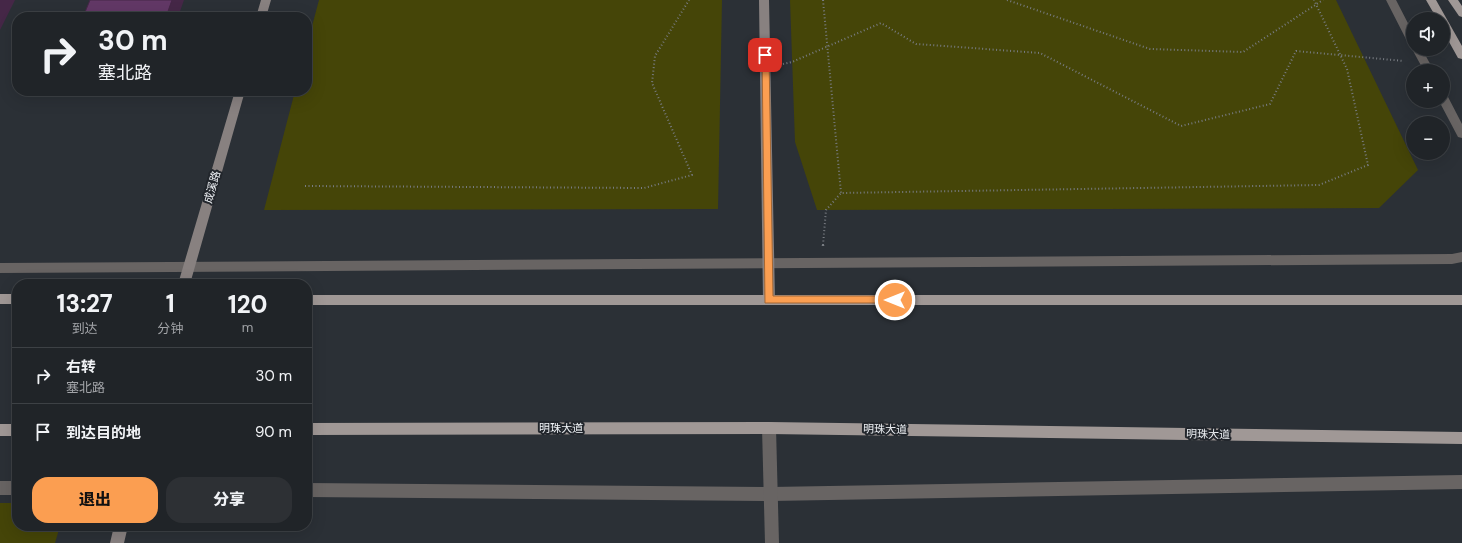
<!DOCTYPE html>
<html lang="zh">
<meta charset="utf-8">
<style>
body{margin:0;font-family:"DM Sans","Noto Sans SC",sans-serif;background:#2d3034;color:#f1f3f6;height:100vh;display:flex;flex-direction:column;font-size:15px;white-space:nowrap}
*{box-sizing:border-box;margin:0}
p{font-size:13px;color:#a2a4a8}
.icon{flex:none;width:22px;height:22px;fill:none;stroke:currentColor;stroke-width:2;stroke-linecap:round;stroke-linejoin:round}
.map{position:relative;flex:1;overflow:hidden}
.side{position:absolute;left:12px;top:279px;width:300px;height:252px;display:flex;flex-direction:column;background:#202428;border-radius:16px;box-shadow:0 4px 16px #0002,0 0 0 1px #3d4145}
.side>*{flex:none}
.hud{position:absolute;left:12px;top:12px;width:300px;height:84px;border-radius:16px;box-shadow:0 4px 16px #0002,0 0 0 1px #3d4145;background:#202428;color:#f1f3f6;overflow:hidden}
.tools{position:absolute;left:1406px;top:12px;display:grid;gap:8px}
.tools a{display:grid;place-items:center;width:44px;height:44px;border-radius:50%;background:#202428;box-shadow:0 4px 16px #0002,0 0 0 1px #3d4145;font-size:20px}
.pin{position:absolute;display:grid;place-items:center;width:34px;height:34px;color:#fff;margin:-17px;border-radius:8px;box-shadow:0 2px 6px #0006}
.me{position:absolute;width:44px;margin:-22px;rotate:270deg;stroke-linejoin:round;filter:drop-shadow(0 0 3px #0008)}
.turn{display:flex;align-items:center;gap:14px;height:84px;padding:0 20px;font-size:18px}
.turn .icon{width:52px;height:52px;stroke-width:2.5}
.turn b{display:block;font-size:28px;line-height:34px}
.eta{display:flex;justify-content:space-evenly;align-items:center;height:68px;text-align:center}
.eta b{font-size:24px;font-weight:800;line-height:28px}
.cta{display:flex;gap:8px;margin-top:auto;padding:8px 20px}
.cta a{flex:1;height:46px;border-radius:16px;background:#fb9e51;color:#111;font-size:16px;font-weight:800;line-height:46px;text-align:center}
.cta a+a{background:#2d3034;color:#f1f3f6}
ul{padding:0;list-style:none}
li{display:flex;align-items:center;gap:12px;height:56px;padding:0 20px;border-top:1px solid #3d4145}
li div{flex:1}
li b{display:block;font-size:15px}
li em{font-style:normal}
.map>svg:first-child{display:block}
.green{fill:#454508}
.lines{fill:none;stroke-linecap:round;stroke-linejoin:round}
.path-far1{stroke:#787c82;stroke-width:2;stroke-dasharray:1 2.5;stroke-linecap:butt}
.path{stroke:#787c82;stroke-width:2.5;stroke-dasharray:1 3.5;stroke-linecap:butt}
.lane{fill:#686463;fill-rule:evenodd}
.street{fill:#686463;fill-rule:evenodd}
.secondary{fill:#888180;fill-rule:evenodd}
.primary{fill:#a09896;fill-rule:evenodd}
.shaded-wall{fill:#452747}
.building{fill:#623866;stroke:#452747}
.route{fill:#fb9e51;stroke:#a36735}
.labels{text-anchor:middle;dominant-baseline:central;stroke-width:4;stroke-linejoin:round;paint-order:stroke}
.street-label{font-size:11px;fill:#f1f4f8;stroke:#22262c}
</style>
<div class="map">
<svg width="1462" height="543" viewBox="0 0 1462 543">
<rect width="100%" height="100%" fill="#2b3036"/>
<path class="green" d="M319,0h403l-4,209 -454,1 31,-119h12v-46z
M790,0h546l82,170 -39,38 -562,2 -22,-68z
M0,503h17v23h43l-5,17h-55z"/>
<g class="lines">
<path class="path-far1" d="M823,0l18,193
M1007,0l143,49 93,3 80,-52
M783,64l9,-2 89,-39 35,21 124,9 141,73 89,-22 26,-53 108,10
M305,186l339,2 48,-13 -40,-92 3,-27 34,-56
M823,245l3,-35 15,-17 478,-8 49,-20 -21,-96 -33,-69"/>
<path class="path" d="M823,246v-2"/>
<path class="lane" d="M1386,0h10l17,33v13l-4,-1z
M1413,47v2h9l12,22h-10l-12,-22z
M1443,94l4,1 15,29v14l-4,-1 -19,-36h4z
M1462,252v10l-10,2 -1452,9v-10l1452,-9z
M1462,475v14l-691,12 -464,-4v-14l464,4z
M0,481h17v14h-17z"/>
<path class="street" d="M769,422l5,1 2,5 3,115h-14l-3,-115 2,-5z"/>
<path class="secondary" d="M261,0h10l-5,17h-10z
M759,0h10l6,300 -2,4 -4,1 -4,-1 -2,-4z
M235,91h10l-55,193h-12z
M114,526h14l-4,17h-14z"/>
<path class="primary" d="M1426,0h10l26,46v13l-4,-1 -15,-27v-12h-6z
M1448,0h10l4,6v11l-3,-1z
M0,294h17v10h-17z
M307,295h1155v10h-1155z
M769,422l693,10v12l-693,-10 -462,1v-12z
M0,424h17v12h-17z"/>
</g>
<path class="shaded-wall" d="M0,0h15l-15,30z
M172,0h12l-6,17h-12z"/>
<path class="building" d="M90,0h82l-6,17h-83z"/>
<path class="route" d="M762,53h6l1,2 4,241h122l3,1v6h-133z"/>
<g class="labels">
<g class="street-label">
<text transform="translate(212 187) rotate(-74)">成溪路</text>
<text x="561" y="428">明珠大道</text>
<text transform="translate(885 429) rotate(1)">明珠大道</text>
<text transform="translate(1208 434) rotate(1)">明珠大道</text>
</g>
</g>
</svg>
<div class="tools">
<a><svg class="icon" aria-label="sound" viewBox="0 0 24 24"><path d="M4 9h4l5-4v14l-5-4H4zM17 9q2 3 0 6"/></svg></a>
<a>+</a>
<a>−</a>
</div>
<div class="pin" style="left:765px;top:55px;background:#d93025"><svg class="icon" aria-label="arrive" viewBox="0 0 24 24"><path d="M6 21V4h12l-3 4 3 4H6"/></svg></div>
<svg class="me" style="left:895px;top:300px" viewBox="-20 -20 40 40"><circle r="17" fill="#fb9e51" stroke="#fff" stroke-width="3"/><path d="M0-11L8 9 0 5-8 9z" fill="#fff"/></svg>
<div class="hud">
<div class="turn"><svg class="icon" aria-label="right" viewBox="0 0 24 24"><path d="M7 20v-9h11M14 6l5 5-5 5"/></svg><div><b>30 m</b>塞北路</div></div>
</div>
<section class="side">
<div class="eta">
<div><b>13:27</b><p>到达</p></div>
<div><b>1</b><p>分钟</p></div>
<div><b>120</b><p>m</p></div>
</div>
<ul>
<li><svg class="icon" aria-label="right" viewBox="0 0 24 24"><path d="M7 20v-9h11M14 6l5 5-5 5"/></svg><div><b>右转</b><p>塞北路</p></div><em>30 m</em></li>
<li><svg class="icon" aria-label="arrive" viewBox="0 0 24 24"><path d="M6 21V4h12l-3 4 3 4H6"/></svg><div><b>到达目的地</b></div><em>90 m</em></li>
</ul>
<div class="cta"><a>退出</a><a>分享</a></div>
</section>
</div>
